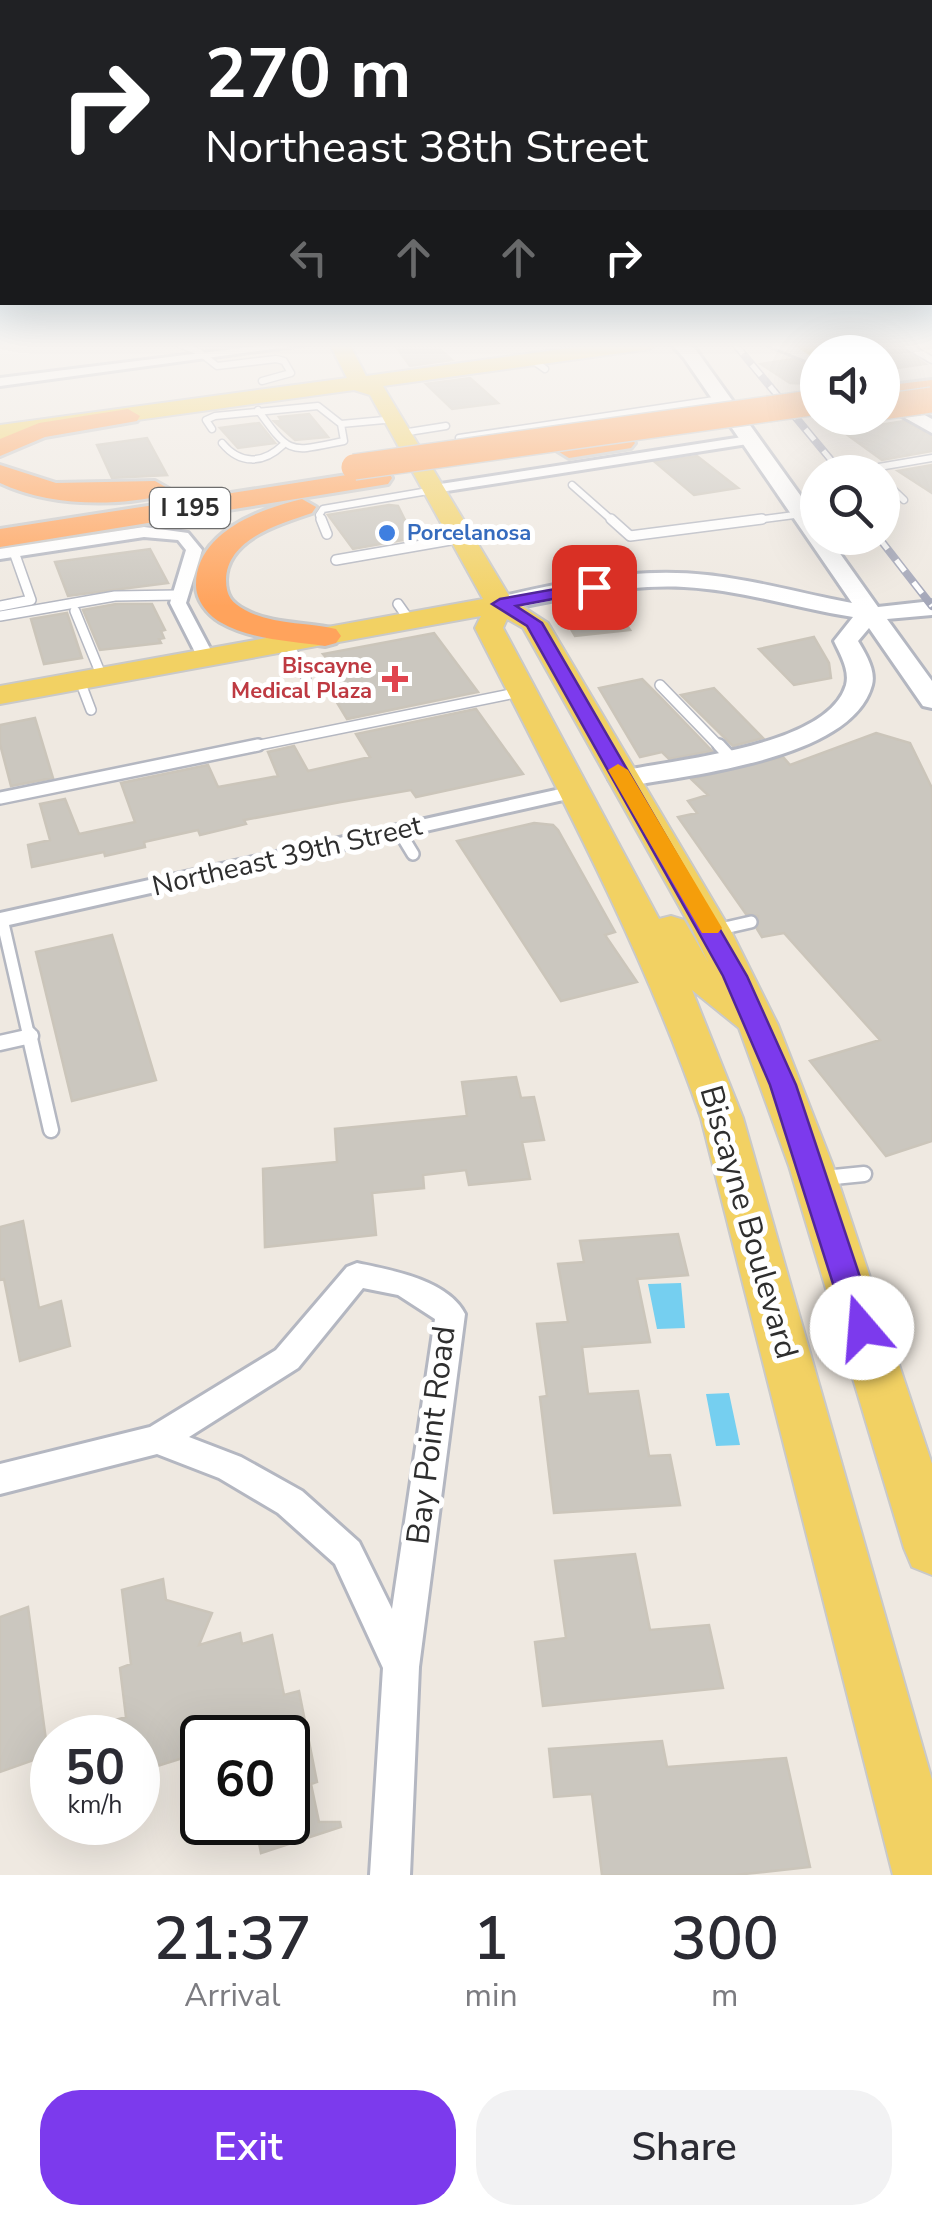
<!DOCTYPE html>
<style>
body{margin:0;font-family:"Nunito Sans",sans-serif;background:#f2f2f3;color:#2b2b33;height:100vh;display:flex;flex-direction:column;font-size:38px;white-space:nowrap}
*{box-sizing:border-box;margin:0}
p{font-size:32px;color:#7c7c81}
.icon{flex:none;width:55px;height:55px;fill:none;stroke:currentColor;stroke-width:2;stroke-linecap:round;stroke-linejoin:round}
.map{position:relative;height:1875px;overflow:hidden}
.drawer{display:flex;flex-direction:column;background:#fff;flex:1}
.drawer>*{flex:none}
.guide{position:absolute;left:0px;top:0px;width:932px;height:305px;box-shadow:0 10px 40px #0002;background:#202124;color:#fff;overflow:hidden}
.fabs{position:absolute;left:800px;top:335px;display:grid;gap:20px}
.fabs a{display:grid;place-items:center;width:100px;height:100px;border-radius:50%;background:#fff;box-shadow:0 10px 40px #0002;font-size:50px}
.speed{position:absolute;left:30px;top:1715px;display:flex;gap:20px;font-size:50px;font-weight:700;text-align:center}
.speed>*{display:grid;place-content:center;width:130px;height:130px;border-radius:50%;background:#fff;box-shadow:0 10px 40px #0002;line-height:1}
.speed small{font-size:25px;font-weight:400}
.speed .limit{border:5px solid #111;border-radius:15px;background:#fff;color:#111}
.pin{position:absolute;display:grid;place-items:center;width:85px;height:85px;color:#fff;margin:-42px;border-radius:20px;box-shadow:0 5px 15px #0006}
.me{position:absolute;width:110px;margin:-55px;rotate:342deg;stroke-linejoin:round;filter:drop-shadow(0 0 8px #0008)}
.turn{display:flex;align-items:center;gap:35px;height:210px;padding:0 40px;font-size:45px}
.turn .icon{width:130px;height:130px;stroke-width:2.5}
.turn b{display:block;font-size:70px;line-height:85px}
.lanes{display:flex;align-items:center;height:95px;padding:0 40px;background:#0003;justify-content:center;gap:50px;direction:ltr}
.lanes .off{opacity:.35}
.eta{display:flex;justify-content:space-evenly;align-items:center;height:170px;text-align:center}
.eta b{font-size:60px;font-weight:600;line-height:70px}
.cta{display:flex;gap:20px;margin-top:auto;padding:20px 40px}
.cta a{flex:1;height:115px;border-radius:40px;background:#7c3aed;color:#fff;font-size:40px;font-weight:600;line-height:115px;text-align:center}
.cta a+a{background:#f2f2f3;color:#2b2b33}
.map>svg:first-child{display:block}
.water{fill:#75cff0}
.building{fill:#cbc7bf;stroke:#cbc5ba;stroke-width:2.5}
.lines{fill:none;stroke-linecap:round;stroke-linejoin:round}
.lane-far3-casing{stroke:#b4b7c1;stroke-width:9}
.lane-far2-casing{stroke:#b4b7c1;stroke-width:12}
.lane-far1-casing{stroke:#b4b7c1;stroke-width:16}
.lane-casing{stroke:#b4b7c1;stroke-width:19}
.street-casing{stroke:#b4b7c1;stroke-width:6}
.secondary-casing{stroke:#b4b7c1;stroke-width:6}
.primary-casing{stroke:#c9c9c9;stroke-width:4}
.highway-casing{stroke:#c9c9c9;stroke-width:6}
.lane-far3{stroke:#fff;stroke-width:6}
.lane-far2{stroke:#fff;stroke-width:9}
.lane-far1{stroke:#fff;stroke-width:11}
.lane{stroke:#fff;stroke-width:14}
.street{fill:#fff;fill-rule:evenodd}
.secondary{fill:#fff;fill-rule:evenodd}
.primary{fill:#f2d163;fill-rule:evenodd}
.highway{fill:#ffa35c;fill-rule:evenodd}
.rail-casing{stroke:#a3a6b8;stroke-width:8}
.rail{stroke:#fff;stroke-width:5;stroke-dasharray:14;stroke-linecap:butt}
.highway-bridge-casing{stroke:#c9c9c9;stroke-width:28;stroke-linecap:butt}
.highway-bridge{stroke:#ffa35c;stroke-width:25}
.route{fill:#7c3aed;stroke:#51269a;stroke-width:2.5}
.slow{fill:#f59e0b}
.shop-dot{fill:#3f7fe0;stroke:#fff;stroke-width:4}
.health-dot{fill:#e0444e;stroke:#fff;stroke-width:4}
.labels{text-anchor:middle;dominant-baseline:central;stroke-width:10;stroke-linejoin:round;paint-order:stroke}
.far-shop-label{font-size:22px;font-weight:bold;fill:#366cbe;stroke:#fff;text-anchor:start}
.far-health-label{font-size:22px;font-weight:bold;fill:#be3a42;stroke:#fff;text-anchor:end}
.shield{fill:#fff;stroke:#6d6d6d;stroke-width:2.5}
.shield-label{font-size:25px;font-weight:bold;fill:#2e2e2e}
.street-label{font-size:28px;fill:#2e2e2e;stroke:#fff}
.near-street-label{font-size:32px;fill:#2e2e2e;stroke:#fff}
</style>
<div class="map">
<svg width="932" height="1875" viewBox="0 0 932 1875">
<rect width="100%" height="100%" fill="#efe9e1"/>
<path class="water" d="M681,1283l4,45 -28,1 -9,-45z
M729,1393l11,52 -24,1 -10,-52z"/>
<path class="building" d="M393,343h40l19,17 -42,6z
M882,343h13l30,21 -43,6z
M793,359l25,9v16l-28,-1 -29,-19z
M470,378l28,25 -46,6 -26,-25z
M309,414l19,23 -33,3 -21,-19 7,-1 -2,-3z
M904,421l28,16v14l-50,9 -40,-29z
M259,423l16,20 -37,5 -18,-20z
M147,438l20,37 -55,3 -15,-33z
M697,456l41,32 -44,7 -39,-33z
M932,465v28l-34,-22z
M389,505l9,1 16,32 -61,11 -25,-34z
M150,549l18,34 -100,13 -13,-34z
M116,604h36l13,26 -4,1 3,7 -5,1 2,4 -61,7 -17,-40z
M616,609l14,21 -55,6 -13,-22z
M67,613l15,45 -38,6 -13,-45z
M434,633l44,59 -131,27 -34,-56 15,-3 -5,-6z
M814,637l15,26 2,15 -37,7 -35,-36z
M642,679l20,20 50,52 -43,8 -7,-7 -22,5 -41,-69z
M714,688l49,50 -30,8 -52,-51z
M476,709l47,65 -107,23 -5,-7 -70,12 -97,18 2,4 -46,11 -2,-5 -54,12 1,5 -40,9 -1,-4 -72,15 -4,-22 22,-5 -10,-36 25,-5 14,35 56,-12 -14,-39 87,-18 10,22 60,-11 -10,-24 26,-6 14,25 62,-14 -14,-23z
M35,718l18,60 -42,8 -11,-42v-19z
M876,733l34,10 22,45v353l-46,15 -76,-95 70,-21 -96,-107 -22,4 -5,-8 1,-13 -12,-2 -68,-97 19,-4 -9,-12 20,-6 -17,-16 92,-22 7,8z
M534,823l19,2 5,5 57,102 -10,3 32,47 -76,19 -104,-160z
M112,935l44,145 -84,21 -36,-149z
M516,1077l5,21 13,-1 10,43 -22,2 8,37 -61,6 -3,-15 -43,5 1,13 -52,5 4,42 -111,12 -2,-78 74,-7 -2,-33 132,-13 -5,-34z
M23,1221l16,87 22,-7 9,45 -50,15 -16,-82 -4,1v-53z
M678,1234l10,41 -51,4 13,63 -68,5 6,47 50,-3 11,65 21,-1 10,50 -126,8 -14,-116 7,-1 -10,-72 31,-2 -10,-58 26,-2 -4,-21z
M635,1554l15,76 59,-5 14,63 -180,18 -8,-64 31,-4 -11,-77z
M163,1579l3,21 46,13 -13,32 41,-12 2,11 30,-9 12,60 15,-4 18,91 -6,2 8,38h21l1,5 -80,26 -6,-31h33v-84h-86v14l-64,20v-34h-60l-1,-7 49,-14 -6,-49 11,-4 -9,-74z
M28,1607l20,148 -48,17v-155z
M662,1741l5,26 119,-9 24,109 -75,8h-133l-10,-81 -38,3 -5,-48z"/>
<g class="lines">
<g class="lane-far3-casing">
<path id="lane-far3" d="M177,343l22,9 18,14 59,-7 8,2 7,12 -29,8
M204,343h40
M902,343l30,17
M531,359l14,10
M258,410c33,46 31,42 86,31l-3,-17
M212,429l-6,-9 9,-4 103,-10 23,18 54,-5
M402,433l44,-7
M459,438l262,-39
M222,443c18,22 41,21 61,2
M877,472l2,-5 53,-9
M882,479l22,21
M572,485l42,37
M322,522l-3,-7 4,-6 111,-19
M742,522l60,-8"/>
</g>
<g class="lane-far2-casing">
<path id="lane-far2" d="M321,519l6,15
M611,519l19,17 132,-17
M336,560l126,-22
M398,604l12,17
M0,606l31,-6 -17,-48
M75,611l27,66
M0,616l115,-20 63,-1
M288,643l18,34
M80,681l11,29
M660,685l61,63
M245,748l275,-56"/>
</g>
<g class="lane-far1-casing">
<path id="lane-far1" d="M719,745l11,12
M0,798l258,-53
M399,831l14,23
M2,919l27,118
M716,930l35,-8
M27,1037l4,-1"/>
</g>
<g class="lane-casing">
<path id="lane" d="M29,1034l22,96
M0,1043l31,-7
M824,1178l40,-4"/>
</g>
<g class="street-casing">
<path id="street" d="M282,343h35l-317,43v-8z
M749,436l7,4 -2,3 -320,50 -7,-4 7,-4z
M144,527l44,6 14,17 -16,53 29,55 -3,4h-12l-30,-59 16,-53 -8,-10 -34,-3 -144,22v-10z
M574,786l10,6 -3,4 -581,131v-14z
M357,1263c34,7 91,17 108,51l-46,353 -9,208h-40l13,-207 -48,-104 -57,-51 -59,-35 -62,-24 -157,40v-30l150,-37 126,-77 71,-83zM363,1288l35,7 37,24 -43,290 -33,-67 -57,-51 -61,-34 -52,-20 109,-69z"/>
</g>
<g class="secondary-casing">
<path id="secondary" d="M670,343h18l8,7 122,170v18h11l49,69 54,-6v14l-45,4 45,62v27l-9,-2 -54,-78 -11,13c7,12 18,29 14,44 -20,75 -185,90 -249,102l-10,-2 -4,-6 4,-6c55,-14 214,-24 233,-88 4,-15 -6,-31 -12,-44l19,-24c-57,-9 -111,-27 -169,-30 -62,-3 -123,12 -184,24l-12,-7 4,-5c68,-17 144,-32 215,-24 49,5 96,19 145,28l-168,-245z
M763,343h24l31,11v11z
M882,392l50,27v14l-50,-28z"/>
</g>
<g class="primary-casing">
<path id="primary" d="M329,343h20l17,33 240,-33h54l-10,6 -267,37 128,213 37,24 183,308 47,94 55,141 99,298v111l-20,-8 -8,-19 -115,-382 -50,-138 -47,-38 51,128 189,662v95h-39l-192,-757c-59,-171 -144,-329 -226,-490l6,-12 -481,88v-18l483,-87 -113,-204 -16,-5 -354,49v-14l347,-47zM507,619l16,9 170,303 15,31 -24,-42 -13,-4 -12,3 -156,-291z
M791,343h23l12,9h-8v9z"/>
</g>
<g class="highway-casing">
<path id="highway" d="M932,380v14l-50,6v-14z
M128,409l12,7 -3,5 -92,16 -45,19v-17l39,-16z
M622,435l9,3 4,5 -4,5 -62,10 -13,-8 13,-8z
M0,465l56,18 99,-2 14,8 -4,6c-51,12 -117,11 -165,-12z
M379,470l9,2 4,6 -4,6 -388,63v-18z
M302,499l14,8 -4,6c-33,11 -85,26 -86,67 0,16 6,23 19,30 28,15 62,12 91,19l5,7 -5,7 -11,3c-34,-5 -74,-6 -105,-24 -13,-8 -24,-22 -24,-37 0,-53 64,-76 106,-86z"/>
</g>
<use href="#lane-far3" class="lane-far3"/>
<use href="#lane-far2" class="lane-far2"/>
<use href="#lane-far1" class="lane-far1"/>
<use href="#lane" class="lane"/>
<use href="#street" class="street"/>
<use href="#secondary" class="secondary"/>
<use href="#primary" class="primary"/>
<use href="#highway" class="highway"/>
<g class="rail-casing">
<path id="rail" d="M734,343l107,129
M879,538l53,68"/>
</g>
<use href="#rail" class="rail"/>
<g class="highway-bridge-casing">
<path id="highway-bridge" d="M882,407l50,-7
M354,467l464,-65"/>
</g>
<use href="#highway-bridge" class="highway-bridge"/>
</g>
<linearGradient id="sky" x2="0" y2="1"><stop stop-color="#7abfeb"/><stop offset="0.57" stop-color="#f8f5f2"/><stop offset="1" stop-color="#f8f5f2" stop-opacity="0"/></linearGradient>
<rect width="932" height="606" fill="url(#sky)"/>
<path class="route" d="M594,582l8,5 -2,3 -84,16 26,17 205,353 49,109 81,243 -4,8 -11,4 -11,-4 -4,-8 -77,-243 -47,-109 -196,-350 -35,-22 8,-5z"/>
<path class="slow" d="M618,764l10,6 94,158 -4,5h-16l-3,-5 -91,-158z"/>
<circle class="shop-dot" cx="387" cy="533" r="10"/>
<path class="health-dot" d="M390 664h10v10h10v10h-10v10h-10v-10h-10v-10h10z"/>
<g class="labels">
<g class="far-shop-label">
<text x="407" y="533">Porcelanosa</text>
</g>
<g class="far-health-label">
<text x="372" y="666">Biscayne<tspan x="372" dy="25">Medical Plaza</tspan></text>
</g>
<rect class="shield" x="150" y="488" width="80" height="40" rx="8"/>
<g class="shield-label">
<text x="190" y="508">I 195</text>
</g>
<g class="street-label">
<text transform="translate(287 856) rotate(-13)">Northeast 39th Street</text>
</g>
<g class="near-street-label">
<text transform="translate(749 1222) rotate(74)">Biscayne Boulevard</text>
<text transform="translate(431 1435) rotate(-83)">Bay Point Road</text>
</g>
</g>
</svg>
<div class="fabs">
<a><svg class="icon" aria-label="sound" viewBox="0 0 24 24"><path d="M4 9h4l5-4v14l-5-4H4zM17 9q2 3 0 6"/></svg></a>
<a><svg class="icon" aria-label="search" viewBox="0 0 24 24"><circle cx="10" cy="10" r="6"/><path d="M15 15l6 6"/></svg></a>
</div>
<div class="speed"><div>50<small>km/h</small></div><div class="limit">60</div></div>
<div class="pin" style="left:594px;top:587px;background:#d93025"><svg class="icon" aria-label="arrive" viewBox="0 0 24 24"><path d="M6 21V4h12l-3 4 3 4H6"/></svg></div>
<svg class="me" style="left:862px;top:1328px" viewBox="-20 -20 40 40"><circle r="19" fill="#fff"/><path d="M0-13L10 11 0 6-10 11z" fill="#7c3aed"/></svg>
<div class="guide">
<div class="turn"><svg class="icon" aria-label="right" viewBox="0 0 24 24"><path d="M7 20v-9h11M14 6l5 5-5 5"/></svg><div><b>270 m</b>Northeast 38th Street</div></div>
<div class="lanes"><svg class="icon off" aria-label="left" viewBox="0 0 24 24"><path d="M17 20v-9H6M10 6l-5 5 5 5"/></svg><svg class="icon off" aria-label="ahead" viewBox="0 0 24 24"><path d="M12 20V5M6 11l6-6 6 6"/></svg><svg class="icon off" aria-label="ahead" viewBox="0 0 24 24"><path d="M12 20V5M6 11l6-6 6 6"/></svg><svg class="icon" aria-label="right" viewBox="0 0 24 24"><path d="M7 20v-9h11M14 6l5 5-5 5"/></svg></div>
</div>
</div>
<section class="drawer">
<div class="eta">
<div><b>21:37</b><p>Arrival</p></div>
<div><b>1</b><p>min</p></div>
<div><b>300</b><p>m</p></div>
</div>
<div class="cta"><a>Exit</a><a>Share</a></div>
</section>
